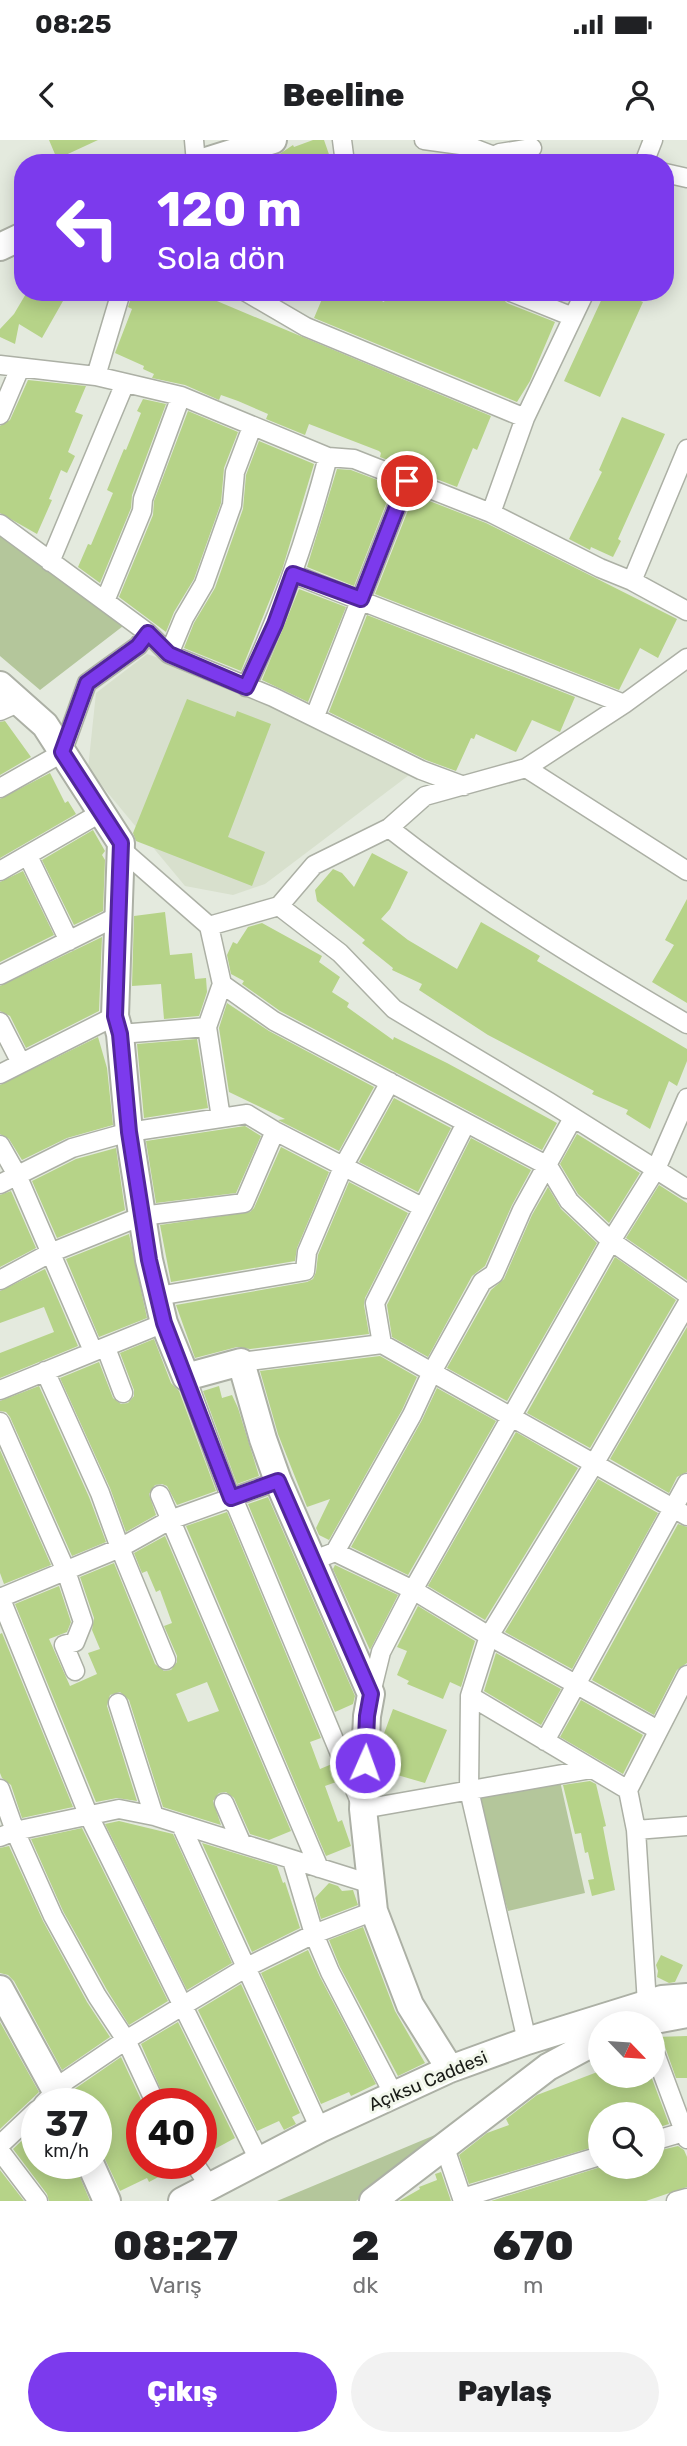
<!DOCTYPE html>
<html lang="tr">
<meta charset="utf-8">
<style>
body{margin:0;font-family:Rubik,sans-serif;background:#f2f2f2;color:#202124;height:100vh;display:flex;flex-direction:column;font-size:26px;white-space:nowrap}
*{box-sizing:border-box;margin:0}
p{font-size:23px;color:#757577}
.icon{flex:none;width:38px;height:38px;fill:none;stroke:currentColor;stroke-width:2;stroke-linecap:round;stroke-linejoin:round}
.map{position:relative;height:2061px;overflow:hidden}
.side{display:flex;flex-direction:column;background:#fff;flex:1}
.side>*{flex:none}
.banner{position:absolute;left:14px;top:14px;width:660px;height:147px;border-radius:28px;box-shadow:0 4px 18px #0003;background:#7c3aed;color:#fff;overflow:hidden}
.needle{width:46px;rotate:115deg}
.buttons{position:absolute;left:588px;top:1871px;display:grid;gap:14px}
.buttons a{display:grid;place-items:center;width:77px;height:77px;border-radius:50%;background:#fff;box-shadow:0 4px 18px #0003;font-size:35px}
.speed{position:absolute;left:21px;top:1948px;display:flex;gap:14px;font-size:35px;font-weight:700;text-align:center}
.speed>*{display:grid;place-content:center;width:91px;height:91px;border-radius:50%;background:#fff;box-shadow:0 4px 18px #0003;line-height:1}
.speed small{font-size:18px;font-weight:400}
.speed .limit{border:10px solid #d22;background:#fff;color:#111}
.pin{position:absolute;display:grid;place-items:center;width:60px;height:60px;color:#fff;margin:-30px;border:4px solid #fff;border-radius:50%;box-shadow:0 2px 7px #0007}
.me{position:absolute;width:77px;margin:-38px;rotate:2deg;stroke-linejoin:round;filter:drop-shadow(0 0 5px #0008)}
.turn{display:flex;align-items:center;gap:24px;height:147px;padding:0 28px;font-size:32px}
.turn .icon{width:91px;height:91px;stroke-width:2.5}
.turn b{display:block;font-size:49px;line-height:60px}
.eta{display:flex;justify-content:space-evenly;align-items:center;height:119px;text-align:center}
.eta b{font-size:42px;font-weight:800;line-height:49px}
.action{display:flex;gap:14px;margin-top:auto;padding:14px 28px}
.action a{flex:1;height:80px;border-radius:42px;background:#7c3aed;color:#fff;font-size:28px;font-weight:800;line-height:80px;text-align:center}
.action a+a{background:#f2f2f2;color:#202124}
.status{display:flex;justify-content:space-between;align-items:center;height:49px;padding:0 35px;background:#fff;direction:ltr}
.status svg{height:19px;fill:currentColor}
header{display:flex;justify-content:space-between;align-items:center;height:91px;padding:0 28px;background:#fff;font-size:32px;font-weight:800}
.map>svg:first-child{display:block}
.built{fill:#d8e0cd}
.green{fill:#b4c69b}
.building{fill:#b6d388;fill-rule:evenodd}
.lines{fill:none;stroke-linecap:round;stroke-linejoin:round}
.street-casing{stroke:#acb0a5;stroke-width:21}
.secondary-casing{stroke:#acb0a5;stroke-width:30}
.street{stroke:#fff;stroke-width:18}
.secondary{stroke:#fff;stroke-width:26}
.route-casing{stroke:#51269a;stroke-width:18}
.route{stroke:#7c3aed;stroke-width:12}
.labels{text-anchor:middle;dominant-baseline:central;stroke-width:6;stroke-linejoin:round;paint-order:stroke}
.street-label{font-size:18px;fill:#191b17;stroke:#f2f7eb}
</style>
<div class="status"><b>08:25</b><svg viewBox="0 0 49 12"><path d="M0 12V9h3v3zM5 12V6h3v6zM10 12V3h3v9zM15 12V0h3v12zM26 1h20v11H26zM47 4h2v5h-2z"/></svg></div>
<header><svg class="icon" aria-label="back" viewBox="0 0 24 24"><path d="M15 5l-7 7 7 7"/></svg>Beeline<svg class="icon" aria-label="person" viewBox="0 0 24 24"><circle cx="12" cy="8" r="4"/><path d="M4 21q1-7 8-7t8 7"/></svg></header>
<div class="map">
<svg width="687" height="2061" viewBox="0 0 687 2061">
<rect width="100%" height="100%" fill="#e4eade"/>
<path class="built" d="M147,514l122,41 152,71 -156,118 -32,11 -48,-9 -97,-117 8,-76z"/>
<path class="green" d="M0,389l127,94 -87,67 -40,-34z
M560,1641l25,112 -77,18 -33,-115z
M447,1990l-91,71h-79z"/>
<path class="building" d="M49,0h49l-41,19z
M313,0h11l8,23h-79l25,-8 15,-10 1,2z
M27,152h21l15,9 -21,37 -23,-14 -4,20 -15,-7v-8l14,-15z
M133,152h59l13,4 286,120 -14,34 -4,-2 -16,39 -77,-30 1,-4 -2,-2 -70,-27 -4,11 -39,-16 2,-5 -30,-13 -17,-6 -2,5 -34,-15 -33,-7 2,-4 -11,-5 1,-3 -29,-13 17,-44 -4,-2z
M325,152h37l22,10 4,-10h112l2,6 5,5 48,19 -25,59 -13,21 -203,-84z
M605,152h15l23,10 -43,95 -36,-16z
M28,240l58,6 -11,26 8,3 -15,37 7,4 -8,17 -6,-3 -12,29 3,1 -15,34 -37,-21v-87l10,-6z
M143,259l23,5 -34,91 -1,13 -31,75 -22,-16 10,-23 3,1 22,-52 -6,-3 17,-41 2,1 15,-37 -4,-2z
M188,271l50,21 -14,36 -3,35 -27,76 -20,33 -8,20 -47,-35 34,-82 1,-14z
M622,277l43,17 -47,105 3,2 -8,16 -22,-10 -1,3 -21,-11 33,-67 -3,-2z
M259,301l55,23 -32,106 -41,101 -57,-23 10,-25 21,-35 28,-79 3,-34z
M337,329l14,1 42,16 -39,100 -47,-19z
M414,355l72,28 191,96 -19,39 -18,-10 -21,42 -244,-96z
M299,449l47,18 -38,95 -46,-22z
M367,475l208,82 -15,35 -28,-12 -16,32 -40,-18 -2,5 -3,-1 -15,33 -30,-11 -97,-48z
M187,559l48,18 2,-6 34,13 -43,113 37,15 -13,34 -116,-45 -3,-8z
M5,581l26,36 -31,18v-53z
M50,633l15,30 3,-2 8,13 -76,44v-59z
M93,690l12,21 -3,4 3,5 -2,51 -29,14 -32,-65z
M372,713l36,19 -18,37 -9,10 27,21 49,29 24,-47 59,34 -3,5 150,88v12l-10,25 -8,-5 -19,48 -24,-15 2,-4 -36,-16 2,-3 -106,-56 -69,-45 3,-6 -30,-14 1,-2 -31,-25 3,-3 -48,-39 -2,-11 18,-21 9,4 12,14z
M23,731l31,64 -54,27v-80z
M687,759v104l-35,-21 22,-37 -9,-5z
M165,772l5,43 22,-2 3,26 11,-1 1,14 -8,24 -35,3 -3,-35 -29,2 2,-70z
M262,783l60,33 -3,6 21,15 -8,15 17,11 -2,4 46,33 1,-3 53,26 110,60 -15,27 -262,-139 -38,-27 2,-3 -13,-7 -4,-19 6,-13 4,2 11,-17z
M102,797l-3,74 -73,37 -16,-32 -10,-5v-25z
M227,863l42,28 105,56 -35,64 -61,-31 7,-1 -56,-27 -10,-64z
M98,897l9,31 6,57 -46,13 -45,22 -13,-21 -9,-5v-49z
M197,899l11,69 -64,10 -7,-74z
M394,958l57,30 -33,64 -59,-30z
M245,986l16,10 -25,57 -80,10 -10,-62z
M577,994l63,39 -31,50 -31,-29 -18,-30z
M471,998l60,32 -19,35 -27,61 -13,10 -44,81 -36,-20 -5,-32z
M281,1007l48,25 -32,76 -2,13 -124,21 -11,-57 90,-13 4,-4z
M116,1008l9,62 -68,28 -25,-57 44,-22z
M349,1042l59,31 -43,85 -1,7 5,29 -119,15 -13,-2 -42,11 -19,-53 131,-23 6,-3 3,-7 2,-17z
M659,1045l28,18v77l-61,-42z
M548,1047l13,22 36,34 -90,158 -60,-33 44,-78 13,-11 28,-64z
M11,1051l25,57 -36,19v-72z
M129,1094l18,84 -48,19 -33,-78z
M615,1117l61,43 -86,148 -63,-35z
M45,1129l33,77 -78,32v-25l54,-21 -10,-25 -44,16v-32z
M687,1187v145l-10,5 -8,16 -59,-34z
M154,1199l17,44 8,8 37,100 -39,14 -10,-19 -5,-2 -7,1 -6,9 7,21 -30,17 -16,-44 -50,-110 39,-16 14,36 8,6 7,-1 6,-7v-6l-14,-37z
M380,1216l37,21 -15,33 -73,130 -10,-5 -3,-7 14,-29 -23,8 -29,-73 -18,-63z
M39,1246l50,111 17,45 -34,14 -62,-139 -4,-5 -6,-1v-10z
M219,1246l3,12 10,-3 6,13 21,68 -22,8 -34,-93z
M437,1248l59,33 -88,154 -57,-28 71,-127z
M516,1292l62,36 -93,152 -57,-34z
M0,1310l51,115 -47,19 -4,-11z
M598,1339l60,34 -86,156 -67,-37z
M268,1357l87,199 -2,8 -18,8 -87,-208z
M227,1372l94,226 -11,4 10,27 12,-5 7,17 -14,5 13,36 4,-2 9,26 -25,10 -140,-330z
M678,1384l9,3v136l-10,7 -23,45 -62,-35z
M165,1396l126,295 -22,9 -19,-6 -16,-36 -8,-6 -7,1 -6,8 8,24 -58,-18 -34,-107 -9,-8 -10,3 -3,11 30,95 -20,-3 -21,4 -81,-198 44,-18 12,36 -4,10 -18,7 21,47 27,-12 -9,-21 12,-4 -8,-19 2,-12 -14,-41 34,-14 41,101 9,7 7,-1 6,-8v-6l-13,-30 8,-3 -12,-33 -4,2 -9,-21 -5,2 -8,-20zM207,1542l12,29 -31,11 -12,-28z
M335,1425l63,30 -28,55 -37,-81z
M418,1466l57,35 -14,46 -11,-5 -7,17 -36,-15 2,-3 -12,-6 10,-24 -10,-4z
M2,1493l71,174 -51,11 -11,-33 -9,-7 -2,-5v-139z
M496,1513l65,36 -20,36 -57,-34z
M581,1560l62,35 -20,39 -63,-37z
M393,1569l54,21 -22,53 -45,-13 2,-31z
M590,1641l6,3 10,42 -3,1 12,63 -23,6 -4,-16 6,-1 -6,-27 -3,1 -4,-20 -6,1 -12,-49z
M119,1681l54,13 59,129 -45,27 -82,-166z
M82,1688l86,173 -39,24 -22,-35 -44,-79 -32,-72z
M202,1703l75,23 6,17 2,-1 15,46 -48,24z
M9,1706l34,75 44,81 23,35 -48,33 -48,-89 -6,-6 -8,-2v-125z
M329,1743l9,3 4,5 11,-1 5,15 -37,14 -6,-21z
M363,1787l32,84 30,52 -27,13 -58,-109 -11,-27z
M308,1810l12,27 56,107 -25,12 -2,-4 -28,12 -60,-131z
M661,1815l22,10 -8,17 -6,1 -12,-6 1,-6 -2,-6z
M241,1844l59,129 -8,4 4,7 -12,6 -5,-9 -22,10 -59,-121z
M0,1882l39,70 -39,37z
M178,1882l57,116 -22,12 -12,-20v-26h-34l-26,-60z
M687,1896v42h-11l-12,-34 -9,-7z
M121,1917l22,47 -1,59 41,1 -34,18 -2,-4 -27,13 -16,-34 -8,-8v-45h-17l-6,-14z
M600,1931v5h51l18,48 -16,5v-15h-53v31l-131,39 -10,-29 28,-22 22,-8 -3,-6 31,-24z
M37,1986v37h8l2,3 5,-3h22l16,38h-41l-2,-7 -34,-45z
M678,2006l6,4 3,7v30l-41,14h-155l113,-35h49v-14z
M0,2030l24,31h-24z
M441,2032l10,29h-52l21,-12 -1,-2 18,-7 -2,-6z"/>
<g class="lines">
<g class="street-casing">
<path id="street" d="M194,0l2,23
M342,0l3,23
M424,0l44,6 44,17
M478,23l22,-10 32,-5
M644,23l9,-23
M665,33l22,5
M246,152l60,35 219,91
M511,152l62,25
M0,225l96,11 85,20 147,61 26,2 137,54 109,55 32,13 55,30
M96,236l25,-84
M0,275l20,-47
M491,373l34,-95 60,-126
M0,384l148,109 21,21 104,43 148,73 43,16
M50,422l75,-179
M293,434l331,130
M632,441l55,-132
M105,461l37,-90 1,-12 38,-103
M169,514l15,-36 20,-34 28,-79 3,-33 17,-45
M246,547c35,-75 61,-150 82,-230
M0,571l18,-8
M315,576l92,-235
M526,628l161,103
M0,648l62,-35 25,-70 51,-37 10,-13
M389,688c93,73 196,136 298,196
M121,709l88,77 70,-20 35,-41 75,-37 36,-32 101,-28 98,-64 63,-46
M28,716l41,85
M0,731l102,-59
M279,766l61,47 54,56 155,93 138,87
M209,786l13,58 -15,43 14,91
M0,835l120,-60
M222,844l52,37 274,145 21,35 42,40 76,53
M0,882l21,41
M120,894l87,-7
M0,934l115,-58
M466,983l-91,180 7,41 305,172
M0,1005l17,30 76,176
M0,1044l72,-36 57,-16 118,-18 28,17 147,76
M0,1140l50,-27 92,-37 102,-13 31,-72
M158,1156l147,-25 2,-19 37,-87 46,-83
M106,1208l17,45
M241,1222l141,-18
M45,1231l55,122 20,55 46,112
M186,1237l46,125 4,3 127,304 228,-40
M0,1250l164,-67
M0,1282l66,149 17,51 -8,20 -11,3 11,26
M160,1355l159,373
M335,1412l78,38 76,46 169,94
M314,1420l21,-8 77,-137 20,-43 50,-90 12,-8 28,-64 51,-92
M0,1457l88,217 172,348
M0,1458l120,-50 50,-28 108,-39
M371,1553l10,-41 32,-62 198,-349 45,-72 31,-71
M470,1556l158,94 8,40 11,174 -2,10
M118,1563l36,113
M545,1601l142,-258
M0,1649l15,42 38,85 44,80 29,44 30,64
M628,1650l59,-115
M224,1663l17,39
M181,1685l139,304
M636,1690l51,-4
M0,1697l15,-6 104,-22 35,7 217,68
M292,1720l22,74 16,38 64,123
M527,1901l-58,-251 1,-94 19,-60 105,-172 93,-160
M653,1908l34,91
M43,1964l24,-24 59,-40 121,-73 67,-33 60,-23
M653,2001l34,-10
M0,2005l37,-35
M445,2008l18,53
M0,2011l38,50
M194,2023l16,24
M462,2058l138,-42
M676,2061l11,-3"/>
</g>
<g class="secondary-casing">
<path id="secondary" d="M200,23l73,-23
M0,107l23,-11
M0,545l45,40 76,118 -6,173 5,18 9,98 20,128 15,63 22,54 55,-15 22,77 15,42 93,213 -4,22 -4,93 11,102 36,94 40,64
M0,1849l63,115
M639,1883l48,-9
M90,2023l17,38
M182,2061l138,-72 130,-60 77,-28 135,-42 25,-2
M373,2061l175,-134 52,-28"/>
</g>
<use href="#street" class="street"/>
<use href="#secondary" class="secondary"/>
</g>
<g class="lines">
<g class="route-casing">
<path id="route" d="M365,1623l2,-47 4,-22 -93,-213 -47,17 -67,-175 -15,-63 -20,-128 -9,-98 -5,-18 6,-173 -59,-91 25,-69 51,-37 10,-13 21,21 77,33 29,-63 18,-50 68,25 46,-118"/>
</g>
<use href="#route" class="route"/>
</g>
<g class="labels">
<g class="street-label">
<text transform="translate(428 1941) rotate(-23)">Açıksu Caddesi</text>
</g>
</g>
</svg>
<div class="buttons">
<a><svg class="needle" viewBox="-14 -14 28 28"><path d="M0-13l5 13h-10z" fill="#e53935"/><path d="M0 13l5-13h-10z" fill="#757577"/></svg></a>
<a><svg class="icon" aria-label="search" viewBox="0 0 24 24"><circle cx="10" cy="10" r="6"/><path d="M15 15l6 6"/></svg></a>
</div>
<div class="speed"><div>37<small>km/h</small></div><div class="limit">40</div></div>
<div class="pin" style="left:407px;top:341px;background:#d93025"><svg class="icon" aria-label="arrive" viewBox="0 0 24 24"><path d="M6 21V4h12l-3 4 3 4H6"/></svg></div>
<svg class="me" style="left:365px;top:1623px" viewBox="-20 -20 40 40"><circle r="17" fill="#7c3aed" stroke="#fff" stroke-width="3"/><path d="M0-11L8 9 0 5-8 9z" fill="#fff"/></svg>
<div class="banner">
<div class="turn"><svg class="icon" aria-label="left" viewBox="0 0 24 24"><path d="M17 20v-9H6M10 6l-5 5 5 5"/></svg><div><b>120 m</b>Sola dön</div></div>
</div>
</div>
<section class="side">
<div class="eta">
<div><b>08:27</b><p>Varış</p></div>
<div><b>2</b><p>dk</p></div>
<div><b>670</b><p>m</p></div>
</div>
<div class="action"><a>Çıkış</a><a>Paylaş</a></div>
</section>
